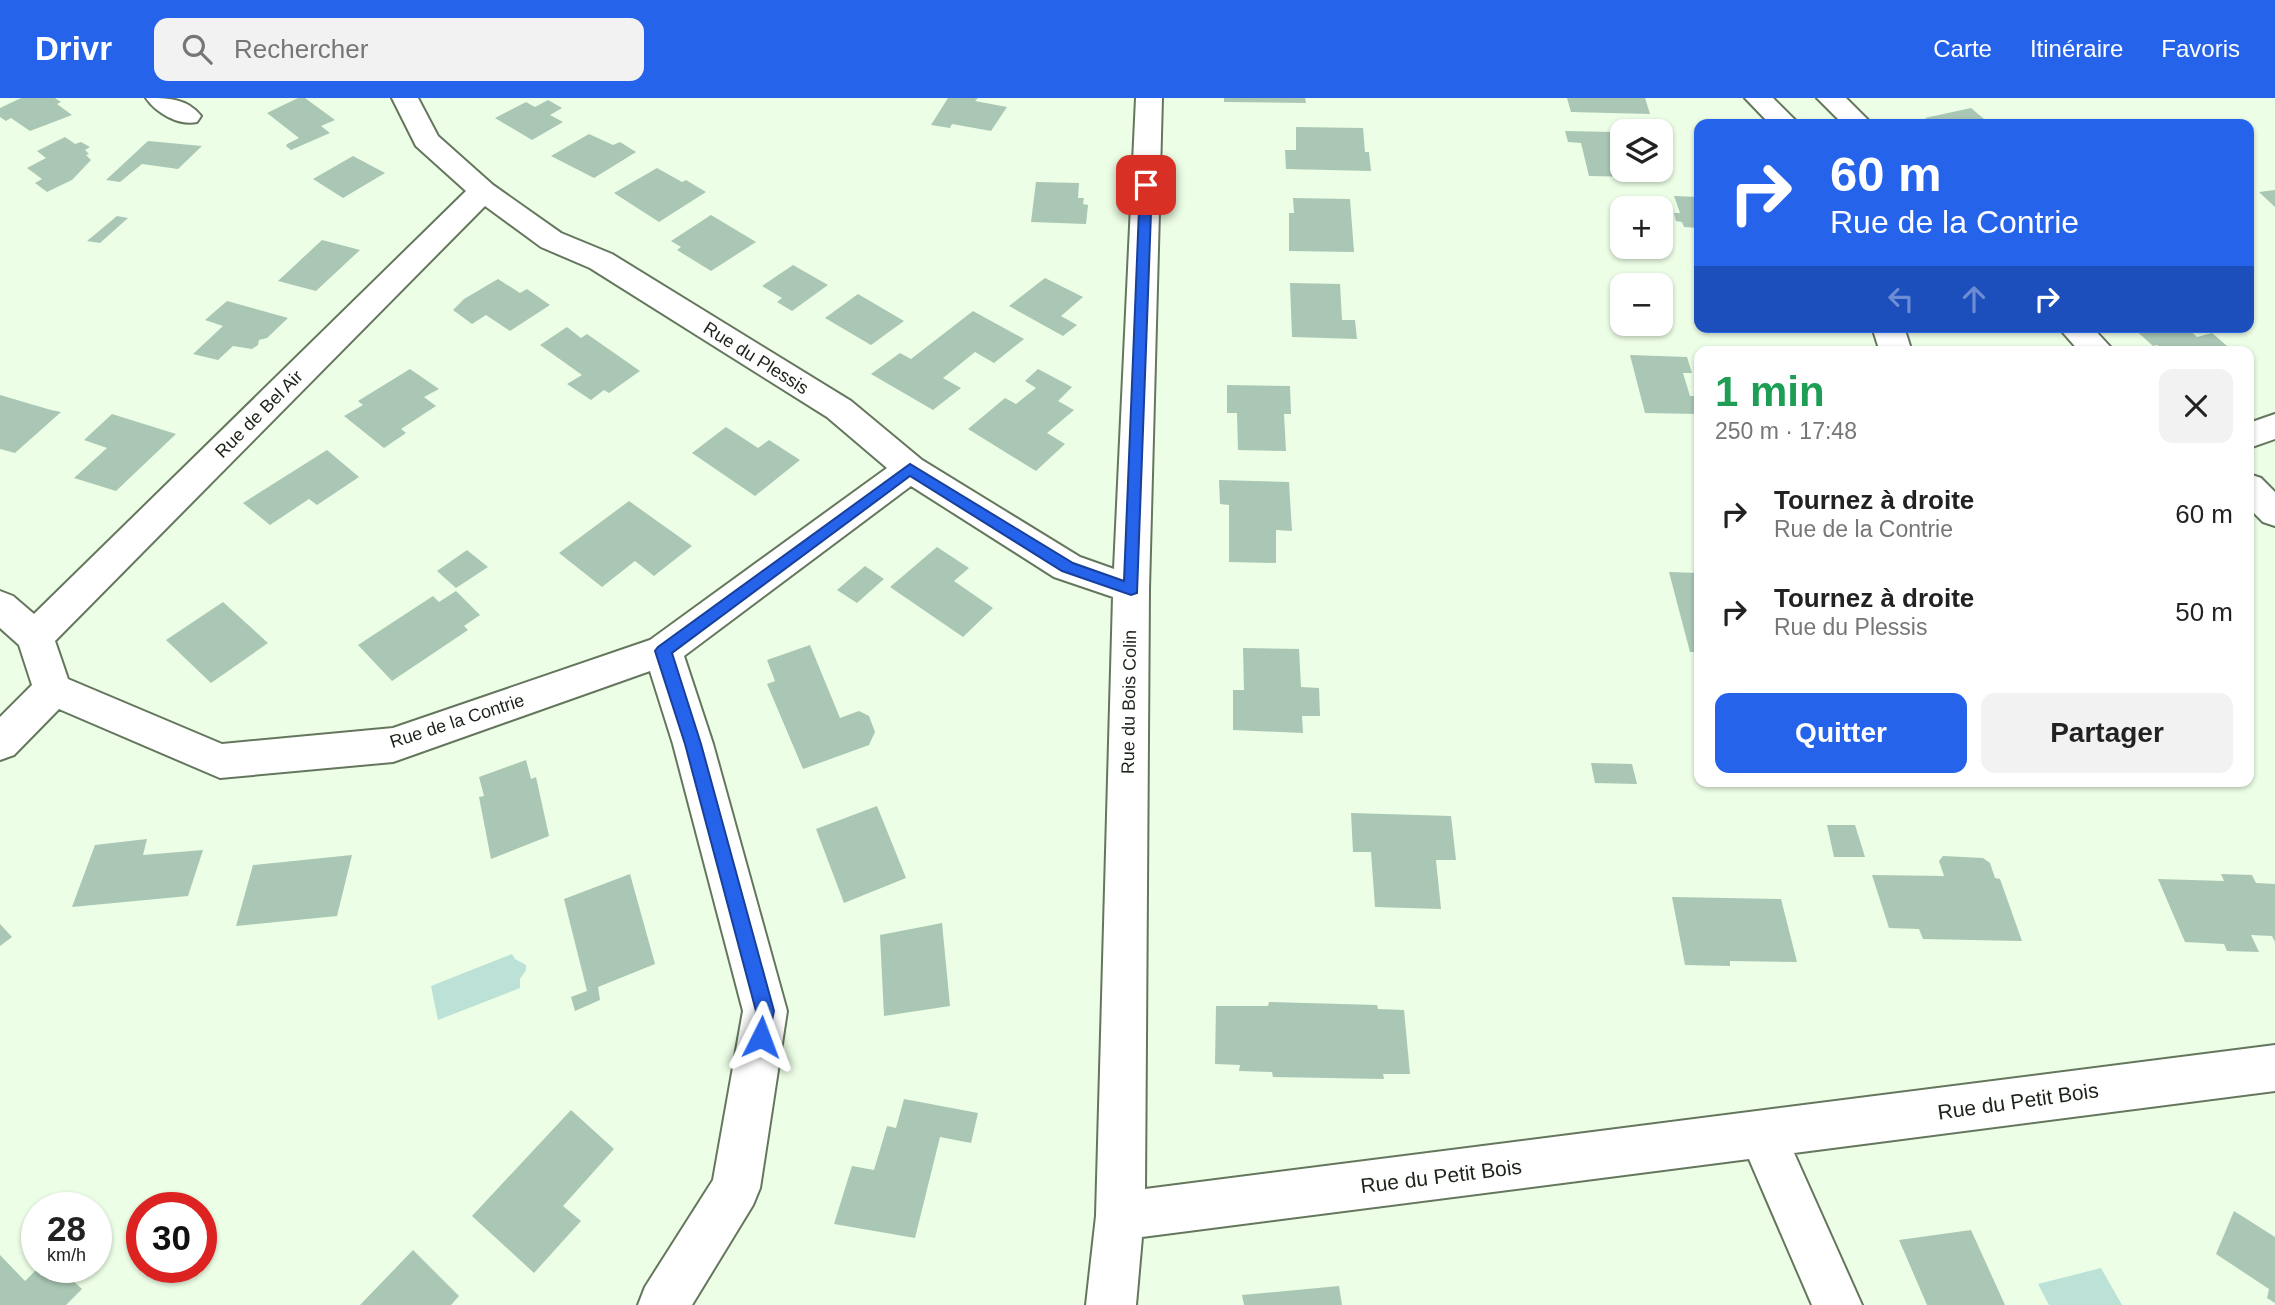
<!DOCTYPE html>
<html lang="fr">
<meta charset="utf-8">
<style>
body{margin:0;font-family:Arial,sans-serif;background:#f2f2f2;color:#222;height:100vh;display:flex;flex-direction:column;font-size:26px;white-space:nowrap}
*{box-sizing:border-box;margin:0}
p{font-size:23px;color:#767676}
.icon{flex:none;width:38px;height:38px;fill:none;stroke:currentColor;stroke-width:2;stroke-linecap:round;stroke-linejoin:round}
.map{position:relative;flex:1;overflow:hidden}
.details{position:absolute;left:1694px;top:248px;width:560px;height:441px;display:flex;flex-direction:column;background:#fff;border-radius:14px;box-shadow:0 2px 5px #0004}
.details>*{flex:none}
.guide{position:absolute;left:1694px;top:21px;width:560px;height:214px;border-radius:14px;box-shadow:0 2px 5px #0004;background:#2563eb;color:#fff;overflow:hidden}
.tools{position:absolute;left:1610px;top:21px;display:grid;gap:14px}
.tools a{display:grid;place-items:center;width:63px;height:63px;border-radius:14px;background:#fff;box-shadow:0 2px 5px #0004;font-size:35px}
.speed{position:absolute;left:21px;top:1094px;display:flex;gap:14px;font-size:35px;font-weight:700;text-align:center}
.speed>*{display:grid;place-content:center;width:91px;height:91px;border-radius:50%;background:#fff;box-shadow:0 2px 5px #0004;line-height:1}
.speed small{font-size:18px;font-weight:400}
.speed .limit{border:10px solid #d22;background:#fff;color:#111}
.pin{position:absolute;display:grid;place-items:center;width:60px;height:60px;color:#fff;margin:-30px;border-radius:14px;box-shadow:0 4px 10px #0006}
.me{position:absolute;width:77px;margin:-38px;rotate:3deg;stroke-linejoin:round;filter:drop-shadow(0 0 5px #0008)}
.turn{display:flex;align-items:center;gap:24px;height:147px;padding:0 21px;font-size:32px}
.turn .icon{width:91px;height:91px;stroke-width:2.5}
.turn b{display:block;font-size:49px;line-height:60px}
.lanes{display:flex;align-items:center;height:66px;padding:0 21px;background:#0003;justify-content:center;gap:35px;direction:ltr}
.lanes .off{opacity:.35}
.round{display:grid;place-items:center;flex:none;width:74px;height:74px;border-radius:14px;background:#f2f2f2}
.overview{display:flex;align-items:center;justify-content:space-between;height:119px;padding:0 21px}
h1{font-size:42px;font-weight:700;line-height:52px;color:#1e9e55}
.primary-button{display:flex;gap:14px;margin-top:auto;padding:14px 21px}
.primary-button a{flex:1;height:80px;border-radius:14px;background:#2563eb;color:#fff;font-size:28px;font-weight:700;line-height:80px;text-align:center}
.primary-button a+a{background:#f2f2f2;color:#222}
ul{padding:0;list-style:none}
li{display:flex;align-items:center;gap:21px;height:98px;padding:0 21px}
li div{flex:1}
li b{display:block;font-size:26px}
li em{font-style:normal}
header{display:flex;align-items:center;gap:42px;box-sizing:border-box;height:98px;padding:0 35px;background:#2563eb;color:#fff}
header strong{font-size:33px}
nav{display:flex;gap:38px;margin-inline-start:auto;font-size:24px}
.search{width:490px;height:63px;background:#f2f2f2;display:flex;align-items:center;gap:18px;box-sizing:border-box;padding:0 24px;border-radius:14px;color:#767676;font-size:26px}
.map>svg:first-child{display:block}
.water{fill:#bce2d7}
.building{fill:#a9c7b4}
.lines{fill:none;stroke-linecap:round;stroke-linejoin:round}
.minor-casing{stroke:#64775d;stroke-width:4}
.minor{fill:#fff;fill-rule:evenodd}
.route{fill:#2563eb;stroke:#184099;stroke-width:2}
.labels{text-anchor:middle;dominant-baseline:central;stroke-width:7;stroke-linejoin:round;paint-order:stroke}
.street-label{font-size:18px;fill:#1c2419;stroke:#fff}
.near-street-label{font-size:21px;fill:#1c2419;stroke:#fff}
</style>
<header>
<strong>Drivr</strong>
<div class="search"><svg class="icon" aria-label="search" viewBox="0 0 24 24"><circle cx="10" cy="10" r="6"/><path d="M15 15l6 6"/></svg>Rechercher</div>
<nav><a>Carte</a><a>Itinéraire</a><a>Favoris</a></nav>
</header>
<div class="map">
<svg width="2275" height="1207" viewBox="0 0 2275 1207">
<rect width="100%" height="100%" fill="#ecfee6"/>
<path class="water" d="M512,856l3,5 11,6v5l-6,9v9l-82,32 -7,-34z
M2101,1170l21,37h-73l-11,-21z"/>
<path class="building" d="M21,0h34l6,4 -4,2 15,11 -42,16 -19,-13 -5,3 -6,-4v-9z
M298,0h7l30,22 -14,6 9,7 -39,17 -5,-4 1,-2 12,-6 -32,-25z
M948,0h30l-3,3 32,6 -16,24 -39,-7 -2,4 -19,-3z
M1224,0h81l1,5 -82,-1z
M1567,0h78l5,16 -79,-2z
M548,2l14,8 -12,7 13,7 -31,18 -37,-22 31,-16 9,5z
M1971,10l19,16h-59l-6,-6z
M1296,29l67,1 2,24h4l2,19 -85,-2 -1,-19h11z
M1565,33l50,1 3,10h4v28h16l2,7 -51,-1 -8,-33 -13,-1z
M589,36l24,11 7,-3 16,10 -42,26 -43,-22z
M65,39l10,7 6,-2 9,5 -5,3 4,4 -3,1 5,5 -19,20 -25,12 -12,-9 7,-4 -15,-11 19,-10 -9,-7z
M148,43l54,5 -24,23 -36,-5 -22,18 -14,-2z
M353,58l32,17 -42,25 -30,-19z
M657,70l25,14 4,-2 20,12 -47,30 -45,-29z
M1036,84l43,1 -1,15h6l-1,6 5,1 -2,19 -55,-2z
M2275,92v17l-16,-15z
M1674,98l25,1v31l-15,-1 -2,-5 -6,-1 -2,-8h6z
M1293,100l57,1 4,53 -65,-1v-38h5z
M711,117l45,27 -45,29 -34,-21 4,-3 -10,-6z
M117,118l11,2 -28,25 -13,-2z
M322,142l38,10 -44,41 -38,-10z
M793,167l35,20 -36,26 -15,-9 5,-4 -20,-12z
M1045,180l38,19 -22,19 16,9 -14,11 -54,-30z
M498,181l22,14 7,-4 23,16 -40,26 -24,-16 -14,9 -19,-14 11,-11z
M1290,185l50,1 2,36h13l2,19 -65,-2z
M858,196l46,27 -33,24 -46,-27z
M227,203l61,17 -21,20 -8,2 -1,5 -6,4 -19,-3 -15,14 -25,-6 30,-28 -18,-6z
M973,213l51,28 -30,24 -19,-11 -32,26 18,10 -28,22 -62,-36 29,-21 11,6z
M567,229l14,11 6,-4 53,37 -31,22 -5,-3 -13,10 -24,-16 15,-9 -42,-30z
M2132,229h54l11,10 15,-4 22,19h-70l-7,-7 -4,1z
M1630,257l57,2 5,16h-9l7,23h9v18l-54,-1z
M410,271l29,20 -15,8 12,9 -35,23 5,4 -22,15 -40,-32 19,-11 -5,-4z
M1038,271l34,18 -14,14 16,9 -27,23 18,11 -29,27 -68,-42 37,-31 11,6 20,-16 -11,-7z
M1227,287l63,1 1,28h-7l2,37 -48,-1 -1,-37h-10z
M0,297l51,15 10,2 -46,41 -15,-4z
M112,316l64,20 -60,57 -42,-13 33,-30 -23,-8z
M726,329l32,21 11,-8 31,20 -45,36 -63,-43z
M327,352l32,27 -42,28 -8,-6 -39,26 -27,-22z
M1219,382l70,2 3,49 -16,-1v33l-47,-1v-57l-9,-1z
M629,403l63,45 -38,30 -19,-15 -33,26 -43,-34z
M937,449l32,21 -15,13 39,27 -30,29 -73,-50z
M467,452l21,17 -32,21 -19,-17z
M865,468l19,13 -27,24 -20,-13z
M1669,474l30,1v79h-9z
M456,493l24,24 -16,11 4,4 -76,51 -34,-36 75,-49 6,6z
M223,504l45,41 -57,40 -45,-43z
M810,547l30,73 19,-7 10,5 6,16 -6,13 -66,24 -36,-85 8,-3 -8,-21z
M1243,550l56,1 2,38 18,1 1,28h-18l1,17 -70,-3v-40h11z
M526,662l5,19 5,-2 13,59 -58,23 -12,-62 5,-1 -5,-19z
M1591,665l41,1 5,20 -42,-1z
M877,708l29,72 -62,25 -28,-74z
M1351,715l100,3 5,44h-20l5,49 -66,-2 -4,-55h-18z
M1827,727h28l10,32h-31z
M147,741l-4,16 60,-5 -15,46 -116,11 23,-62z
M352,757l-15,61 -101,10 17,-61z
M1943,758l40,2 7,5 5,15 5,1 22,62 -99,-2 -4,-10 -30,-1 -17,-53 72,1 -5,-15z
M630,776l25,90 -57,23 2,13 -25,11 -4,-14 16,-6 -23,-92z
M2221,776l31,1 4,8 19,1v58l-3,-6 -21,-1 8,17 -32,-1 -3,-7 -39,-2 -27,-63 66,2z
M1672,799l109,2 16,63 -67,-1v5l-45,-1z
M942,825l8,83 -66,10 -4,-81z
M0,826l12,13 -12,9z
M1269,904l108,3 1,4 26,1 6,64h-27l1,5 -111,-2 -1,-5 -33,-1 1,-6 -25,-1 1,-58h52z
M904,1001l74,14 -7,30 -31,-6 -25,101 -81,-14 18,-58 22,4 13,-44 9,2z
M571,1012l43,39 -51,57 18,15 -47,52 -62,-57z
M2234,1113l41,26v66l-8,-5 2,-9 -53,-35z
M1971,1132l34,75h-78l-28,-65z
M413,1152l46,46 -8,9h-91z
M0,1157l25,26 14,-14h19l24,22 -16,16h-66z
M1339,1188l3,19h-98l-2,-10z"/>
<g class="lines">
<g class="minor-casing">
<path id="minor" d="M146,0c21,0 41,0 55,18l-4,6c-18,4 -41,-9 -51,-24z
M392,0h26l20,38 55,49 68,48 51,21 239,147 71,59 158,97 34,12 22,-471h26l-13,491 -4,600 1130,-144v46l-481,62 68,152h-50l-63,-146 -607,78 -6,68h-50l10,-89 17,-619 -59,-20 -143,-91 -227,170 29,88 74,267 -27,177 -7,17 -61,100h-54l7,-18 68,-107 30,-169 -70,-267 -23,-73 -257,91 -173,16 -161,-69 -45,46 -14,5v-43l32,-32 -13,-40 -19,-17v-37l13,5 21,18 432,-423 -50,-45zM485,108l56,41 49,21 237,149 60,51 -237,172 -257,88 -171,16 -154,-65 -13,-38z
M1745,0h28l26,26h-29z
M1817,0h29l26,26h-29z
M1872,229h32l8,25h-32z
M2058,229h34l23,25h-35z
M2275,316v25l-26,9v-25z
M2249,376l12,4 14,14v34l-12,-4 -14,-14z"/>
</g>
<use href="#minor" class="minor"/>
</g>
<path class="route" d="M1146,84l6,3 -15,408 -6,2 -69,-24 -152,-95 -238,177 29,91 73,267 -7,32 -6,3 -7,-3 -3,-6 5,-26 -71,-267 -30,-93 3,-4 252,-183 163,99 51,18 16,-396z"/>
<g class="labels">
<g class="street-label">
<text transform="translate(756 260) rotate(32)">Rue du Plessis</text>
<text transform="translate(259 316) rotate(-45)">Rue de Bel Air</text>
<text transform="translate(1129 604) rotate(-89)">Rue du Bois Colin</text>
<text transform="translate(457 623) rotate(-18)">Rue de la Contrie</text>
</g>
<g class="near-street-label">
<text transform="translate(2018 1003) rotate(-8)">Rue du Petit Bois</text>
<text transform="translate(1441 1078) rotate(-7)">Rue du Petit Bois</text>
</g>
</g>
</svg>
<div class="tools">
<a><svg class="icon" aria-label="layers" viewBox="0 0 24 24"><path d="M12 4l9 5-9 5-9-5zM3 14l9 5 9-5"/></svg></a>
<a>+</a>
<a>−</a>
</div>
<div class="speed"><div>28<small>km/h</small></div><div class="limit">30</div></div>
<div class="pin" style="left:1146px;top:87px;background:#d93025"><svg class="icon" aria-label="arrive" viewBox="0 0 24 24"><path d="M6 21V4h12l-3 4 3 4H6"/></svg></div>
<svg class="me" style="left:761px;top:939px" viewBox="-20 -20 40 40"><path d="M0-17L14 15 0 8-14 15z" fill="#2563eb" stroke="#fff" stroke-width="4"/></svg>
<div class="guide">
<div class="turn"><svg class="icon" aria-label="right" viewBox="0 0 24 24"><path d="M7 20v-9h11M14 6l5 5-5 5"/></svg><div><b>60 m</b>Rue de la Contrie</div></div>
<div class="lanes"><svg class="icon off" aria-label="left" viewBox="0 0 24 24"><path d="M17 20v-9H6M10 6l-5 5 5 5"/></svg><svg class="icon off" aria-label="ahead" viewBox="0 0 24 24"><path d="M12 20V5M6 11l6-6 6 6"/></svg><svg class="icon" aria-label="right" viewBox="0 0 24 24"><path d="M7 20v-9h11M14 6l5 5-5 5"/></svg></div>
</div>
<section class="details">
<div class="overview"><div><h1>1 min</h1><p>250 m · 17:48</p></div><a class="round"><svg class="icon" aria-label="close" viewBox="0 0 24 24"><path d="M6 6l12 12M18 6L6 18"/></svg></a></div>
<ul>
<li><svg class="icon" aria-label="right" viewBox="0 0 24 24"><path d="M7 20v-9h11M14 6l5 5-5 5"/></svg><div><b>Tournez à droite</b><p>Rue de la Contrie</p></div><em>60 m</em></li>
<li><svg class="icon" aria-label="right" viewBox="0 0 24 24"><path d="M7 20v-9h11M14 6l5 5-5 5"/></svg><div><b>Tournez à droite</b><p>Rue du Plessis</p></div><em>50 m</em></li>
</ul>
<div class="primary-button"><a>Quitter</a><a>Partager</a></div>
</section>
</div>
